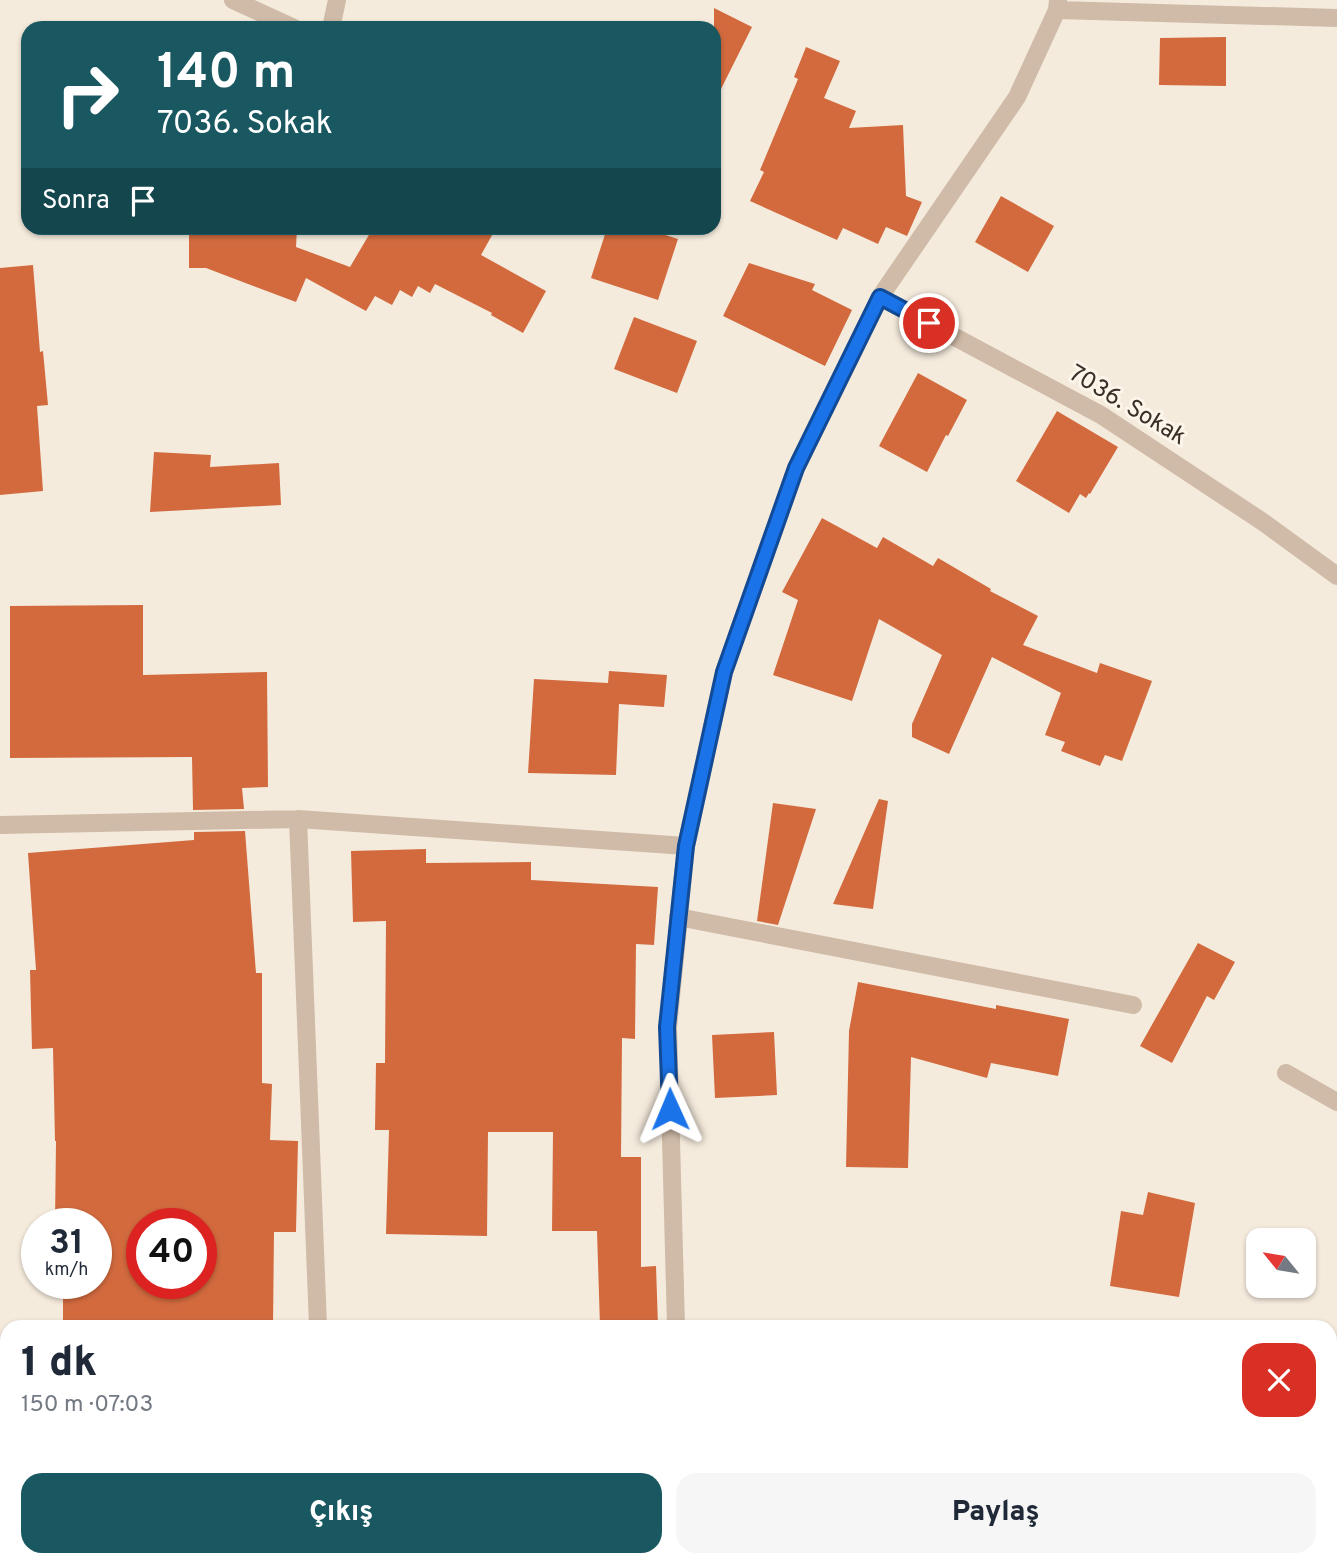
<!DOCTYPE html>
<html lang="tr">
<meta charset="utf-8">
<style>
body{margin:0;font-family:Overpass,sans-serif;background:#f6f6f7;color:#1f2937;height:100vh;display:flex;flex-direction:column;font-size:26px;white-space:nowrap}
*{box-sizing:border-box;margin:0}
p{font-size:23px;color:#747a83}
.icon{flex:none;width:38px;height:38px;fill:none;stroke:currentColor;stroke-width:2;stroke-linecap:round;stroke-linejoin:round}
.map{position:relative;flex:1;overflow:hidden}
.panel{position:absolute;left:0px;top:1320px;width:1337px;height:247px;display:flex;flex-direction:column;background:#fff;border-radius:21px 21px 0 0;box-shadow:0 2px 5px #0004}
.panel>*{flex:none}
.top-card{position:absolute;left:21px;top:21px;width:700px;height:214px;border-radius:21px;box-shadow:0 2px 5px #0004;background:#195861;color:#fff;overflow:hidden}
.needle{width:46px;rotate:300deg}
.fabs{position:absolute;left:1246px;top:1228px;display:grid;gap:14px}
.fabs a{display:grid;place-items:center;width:70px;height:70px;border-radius:14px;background:#fff;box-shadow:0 2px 5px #0004;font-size:35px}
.speed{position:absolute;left:21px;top:1208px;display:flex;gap:14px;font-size:35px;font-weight:700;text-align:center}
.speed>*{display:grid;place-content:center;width:91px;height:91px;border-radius:50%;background:#fff;box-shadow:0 2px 5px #0004;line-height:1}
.speed small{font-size:18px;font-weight:400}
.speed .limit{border:10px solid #d22;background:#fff;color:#111}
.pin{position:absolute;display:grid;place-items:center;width:60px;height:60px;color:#fff;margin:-30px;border:4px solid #fff;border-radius:50%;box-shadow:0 2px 7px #0007}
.me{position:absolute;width:77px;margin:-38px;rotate:359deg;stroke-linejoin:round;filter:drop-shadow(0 0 5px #0008)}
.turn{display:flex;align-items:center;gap:24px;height:147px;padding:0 21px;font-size:32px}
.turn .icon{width:91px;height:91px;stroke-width:2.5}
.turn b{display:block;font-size:49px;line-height:60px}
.then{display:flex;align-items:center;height:66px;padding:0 21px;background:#0003;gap:14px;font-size:26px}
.round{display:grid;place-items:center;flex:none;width:74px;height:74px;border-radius:21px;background:#f6f6f7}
.summary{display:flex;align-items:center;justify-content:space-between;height:119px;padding:0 21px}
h1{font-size:42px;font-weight:800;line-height:52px}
.primary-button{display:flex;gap:14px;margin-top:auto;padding:14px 21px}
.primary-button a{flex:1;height:80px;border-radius:21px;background:#195861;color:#fff;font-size:28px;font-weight:800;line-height:80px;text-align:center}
.primary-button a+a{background:#f6f6f7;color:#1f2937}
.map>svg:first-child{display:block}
.building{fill:#d26a3e;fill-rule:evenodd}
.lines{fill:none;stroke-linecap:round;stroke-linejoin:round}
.minor{stroke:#cfbba7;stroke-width:18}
.route-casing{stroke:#114b97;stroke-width:18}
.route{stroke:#1a73e8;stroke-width:12}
.labels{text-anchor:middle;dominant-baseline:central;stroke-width:6;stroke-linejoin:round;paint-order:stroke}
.street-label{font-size:24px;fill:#3a2f28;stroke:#fcf5ea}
</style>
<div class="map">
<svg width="1337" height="1566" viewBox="0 0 1337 1566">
<rect width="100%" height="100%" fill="#f5ebdd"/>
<path class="building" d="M714,8l38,19 -38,76z
M1226,37v49l-67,-1 1,-47z
M806,47l34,14 -16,37 32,13 -7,17 54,-3 3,71 16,6 -15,34 -21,-9 -8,17 -35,-16 -6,12 -87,-39 14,-29 -4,-2 38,-91 -4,-2z
M1001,196l53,30 -26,46 -53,-30z
M189,228h108l-1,19 54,20 23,-39h123l-15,27 65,36 -23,42 -32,-18 1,-2 -57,-29 -5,9 -12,-7 -6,11 -12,-7 -8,15 -17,-9 -9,15 -60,-33 -10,24 -90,-34h-17z
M607,228h36l35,11 -20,61 -67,-22z
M749,263l66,21 -3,6 40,20 -27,56 -102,-50z
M33,265l7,87 3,-1 5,54 -11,1 6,85 -43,4v-227z
M634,317l63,24 -20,52 -63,-24z
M918,373l49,27 -19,36 -2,-1 -19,37 -48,-26z
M1057,411l61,36 -28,47 -1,-1 -3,5 -6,-4 -11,19 -53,-32z
M154,452l57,3 -1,12 69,-4 2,42 -131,7z
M822,518l55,30 6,-11 50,29 5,-8 53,31 -1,2 48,25 -15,29 74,28 3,-10 52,18 -30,80 -17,-6 -5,11 -39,-15 4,-9 -20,-7 16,-42 -69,-36 -43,97 -37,-17v-13l30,-69 -63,-36 -27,82 -79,-26 25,-75 -16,-8z
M143,605v70l124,-3 1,115 -26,1 2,21 -51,1 -1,-53 -182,1v-152z
M609,671l58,4 -3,32 -45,-3 -3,71 -88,-2 6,-94 74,4z
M879,799l9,2 -15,108 -40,-5z
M773,803l43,6 -38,116 -21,-4z
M245,831l11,142h6v110l10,1 -2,56 28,1 -2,91h-22l-1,94h-210v-43h33v-60h-41l1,-82h-1l-2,-93 -21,1 -2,-79h6l-8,-117 166,-13v-8zM142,1223h59v60h-59z
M426,849v14l105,-1v18l127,7 -4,58 -18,-1 -1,95 -13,-1 -1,119h20v110l15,-1 2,60h-58l-3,-95h-45l1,-99h-65l-1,104 -101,-2 3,-104h-14l1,-67h9l1,-142 -33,1 -2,-71z
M1198,943l37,19 -21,38 -7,-4 -35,67 -32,-17z
M858,982l138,27v-4l73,14 -11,57 -67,-13 -4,15 -76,-21 -3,111 -62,-1 3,-136z
M774,1032l3,63 -62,3 -3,-63z
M1148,1192l47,11 -16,94 -69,-11 11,-75 22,4z"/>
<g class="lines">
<path class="minor" d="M233,0l61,28
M1057,10l280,8
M331,28l6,-28
M880,297l221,118 162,107 74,54
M298,819l20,507
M0,825l298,-6 388,27
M678,917l455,88
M1286,1073l51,29
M676,1326l-8,-299 18,-181 38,-174 72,-204 84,-171 137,-200 40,-87 1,-10
M327,1559v7
M637,1566l48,-4"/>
</g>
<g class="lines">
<g class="route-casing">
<path id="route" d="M670,1109l-3,-82 19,-181 38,-174 72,-204 84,-171 49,26"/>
</g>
<use href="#route" class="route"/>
</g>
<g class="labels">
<g class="street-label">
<text transform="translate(1127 406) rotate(31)">7036. Sokak</text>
</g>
</g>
</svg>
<div class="fabs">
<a><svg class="needle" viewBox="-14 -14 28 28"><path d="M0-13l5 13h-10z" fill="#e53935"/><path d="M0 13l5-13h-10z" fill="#747a83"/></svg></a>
</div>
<div class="speed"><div>31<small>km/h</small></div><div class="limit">40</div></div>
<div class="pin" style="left:929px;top:323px;background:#d93025"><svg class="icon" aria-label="arrive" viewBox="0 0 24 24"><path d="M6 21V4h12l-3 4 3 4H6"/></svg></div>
<svg class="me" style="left:670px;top:1109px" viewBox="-20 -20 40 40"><path d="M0-17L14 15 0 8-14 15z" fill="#1a73e8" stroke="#fff" stroke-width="4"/></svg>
<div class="top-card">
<div class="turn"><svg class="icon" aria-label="right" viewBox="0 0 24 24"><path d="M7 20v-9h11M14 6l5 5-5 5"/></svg><div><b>140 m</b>7036. Sokak</div></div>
<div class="then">Sonra<svg class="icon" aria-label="arrive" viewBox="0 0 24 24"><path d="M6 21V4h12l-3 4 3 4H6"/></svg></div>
</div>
<section class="panel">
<div class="summary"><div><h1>1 dk</h1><p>150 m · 07:03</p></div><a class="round" style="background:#d93025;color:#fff"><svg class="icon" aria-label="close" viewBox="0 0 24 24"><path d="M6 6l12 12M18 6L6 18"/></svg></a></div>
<div class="primary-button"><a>Çıkış</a><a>Paylaş</a></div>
</section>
</div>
